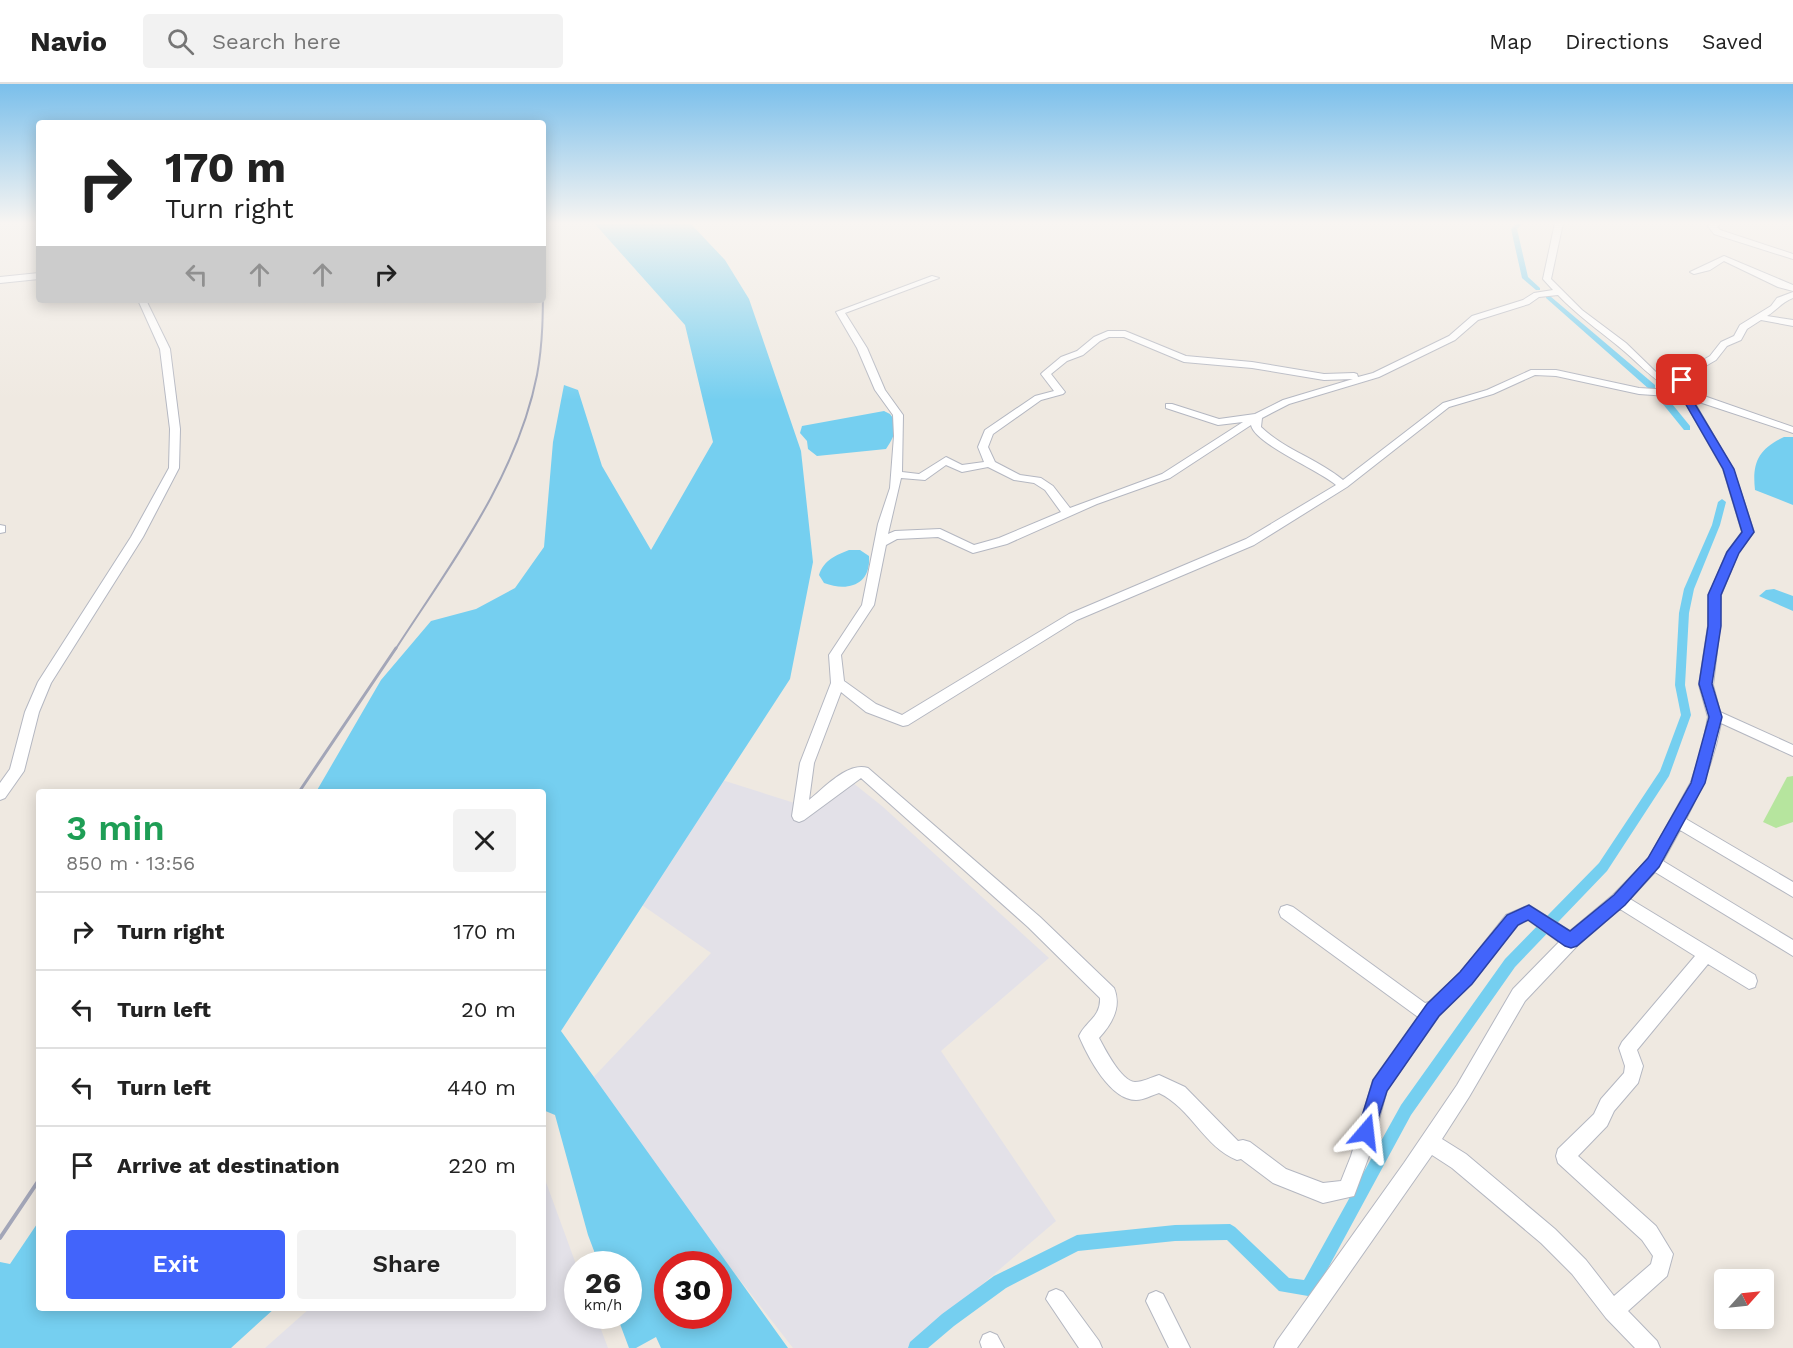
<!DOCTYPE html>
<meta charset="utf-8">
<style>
body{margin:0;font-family:"Work Sans",sans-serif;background:#f2f2f2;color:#222;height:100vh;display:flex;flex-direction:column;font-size:22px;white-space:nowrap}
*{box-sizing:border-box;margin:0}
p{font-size:20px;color:#767676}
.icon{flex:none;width:33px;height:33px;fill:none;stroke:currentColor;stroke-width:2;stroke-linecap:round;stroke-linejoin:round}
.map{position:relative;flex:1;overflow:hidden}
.side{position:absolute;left:36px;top:705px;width:510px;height:522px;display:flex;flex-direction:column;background:#fff;border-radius:6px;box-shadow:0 3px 15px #0003}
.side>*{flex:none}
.hud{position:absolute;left:36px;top:36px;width:510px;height:183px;border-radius:6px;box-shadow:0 3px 15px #0003;background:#fff;color:#222;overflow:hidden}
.needle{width:39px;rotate:63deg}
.buttons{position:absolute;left:1714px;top:1185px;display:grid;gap:12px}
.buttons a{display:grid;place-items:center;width:60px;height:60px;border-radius:6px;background:#fff;box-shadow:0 3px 15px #0003;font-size:30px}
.speed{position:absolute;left:564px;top:1167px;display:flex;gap:12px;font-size:30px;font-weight:700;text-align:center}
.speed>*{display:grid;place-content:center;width:78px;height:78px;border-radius:50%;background:#fff;box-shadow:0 3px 15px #0003;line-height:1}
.speed small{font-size:15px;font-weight:400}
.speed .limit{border:9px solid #d22;background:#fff;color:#111}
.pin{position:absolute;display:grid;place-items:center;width:51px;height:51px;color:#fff;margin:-26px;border-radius:12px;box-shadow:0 3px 9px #0006}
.me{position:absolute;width:66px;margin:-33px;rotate:17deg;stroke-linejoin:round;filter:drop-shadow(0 0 4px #0008)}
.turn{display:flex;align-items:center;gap:21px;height:126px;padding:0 30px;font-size:27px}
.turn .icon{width:78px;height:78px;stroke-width:2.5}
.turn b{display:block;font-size:42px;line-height:51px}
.lanes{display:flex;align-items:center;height:57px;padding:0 30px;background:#0003;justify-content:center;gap:30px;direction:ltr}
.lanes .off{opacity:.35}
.round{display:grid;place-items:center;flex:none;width:63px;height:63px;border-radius:6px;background:#f2f2f2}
.headline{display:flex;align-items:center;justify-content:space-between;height:102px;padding:0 30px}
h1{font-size:36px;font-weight:600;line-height:45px;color:#1e9e55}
.primary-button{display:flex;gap:12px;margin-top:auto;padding:12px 30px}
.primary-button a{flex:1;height:69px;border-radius:6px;background:#4264fb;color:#fff;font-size:24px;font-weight:600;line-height:69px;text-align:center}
.primary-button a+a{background:#f2f2f2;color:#222}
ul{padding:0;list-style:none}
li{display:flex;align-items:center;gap:18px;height:78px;padding:0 30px;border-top:2px solid #e0e0e0}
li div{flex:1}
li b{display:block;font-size:22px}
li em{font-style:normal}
header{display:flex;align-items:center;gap:36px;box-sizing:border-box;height:84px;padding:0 30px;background:#fff;border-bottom:2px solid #e0e0e0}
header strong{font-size:28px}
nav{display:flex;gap:33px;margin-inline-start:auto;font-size:21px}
.search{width:420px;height:54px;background:#f2f2f2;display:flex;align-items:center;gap:15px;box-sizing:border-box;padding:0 21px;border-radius:6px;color:#767676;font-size:22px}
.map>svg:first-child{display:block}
.industrial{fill:#e3e1e8}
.green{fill:#b6e59e}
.water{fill:#75cff0;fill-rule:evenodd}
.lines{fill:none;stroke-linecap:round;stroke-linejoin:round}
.canal{fill:#75cff0;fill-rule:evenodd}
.minor-casing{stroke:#b4b7c1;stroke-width:2}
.minor{fill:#fff;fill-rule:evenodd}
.rail-far2{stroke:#a3a6b8;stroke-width:2}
.rail-far1{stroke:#a3a6b8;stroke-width:3}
.rail{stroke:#a3a6b8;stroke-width:4}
.route{fill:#4264fb;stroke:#2b41a3;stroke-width:1.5}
</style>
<header>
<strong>Navio</strong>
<div class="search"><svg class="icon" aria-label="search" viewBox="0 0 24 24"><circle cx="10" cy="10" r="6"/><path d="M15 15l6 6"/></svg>Search here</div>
<nav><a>Map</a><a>Directions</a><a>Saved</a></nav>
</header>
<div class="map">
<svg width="1793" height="1264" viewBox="0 0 1793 1264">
<rect width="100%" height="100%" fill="#efe9e1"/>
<path class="industrial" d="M848,695l34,27 167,152 -108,93 115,170 -148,127h-115l-206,-264 124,-131 -69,-48 80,-125 82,26z
M543,1090l34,93 1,49h18l12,32h-343l45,-40h233z"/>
<path class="green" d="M1793,692v46l-17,6 -13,-6 24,-45z"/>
<path class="water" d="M594,139h96l35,37 24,39 52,152 12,111 -23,117 -229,352 227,317h-127l-5,-11 -20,11h-7l-12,-32h11v-52h-29l-11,-29 -33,-120 -12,-5v-318h-227l65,-112 50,-59 45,-12 39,-21 29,-41 9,-105 11,-57 14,5 24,76 49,84 62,-108 -28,-117zM718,1180v52h-50v-52z
M884,327l6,3c10,12 4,23 -4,35l-69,7 -9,-7 -1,-8 -7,-8 2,-7z
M1784,353h9v68l-38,-15c-3,-27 3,-41 29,-53z
M849,466h11l9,6c2,29 -21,36 -45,27l-5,-8c5,-15 17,-20 30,-25z
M1774,505l19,7v15l-34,-15 7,-6z
M39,1137v87h236l-44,40h-231v-86l10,2z"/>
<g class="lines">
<path class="canal" d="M1517,139h6l-6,6 11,48 12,11v2h-4l-14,-12 -11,-49z
M1546,212h4l105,89v4h-6l-103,-91z
M1658,310h6l26,32v4h-6l-26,-32z
M1722,415l4,3 -6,23 -26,64 -5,24 -4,72 6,30 -22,61 -62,95 -92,96 -104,148 -97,179 -6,2 -29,-5 -52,-51 -52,1 -97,10 -72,37 -52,38 -26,22h-20l2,-6 32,-28 52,-38 83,-41 98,-10 55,-1 5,3 54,51 15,2 97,-175 104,-146 94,-96 61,-92 21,-56 -6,-30 4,-72 5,-24 28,-64 6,-23z"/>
<g class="minor-casing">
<path id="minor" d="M1555,139h8l-12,56 31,31 44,33 33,32 17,9 3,-6 12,-11 19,-11 11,-14 13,-6 6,-11 31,-19 6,-8 16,-6v6c-11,4 -16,12 -26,18l26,4v6l-32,-6 -14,9 -6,11 -14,6 -11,14 -19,11 -11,10 -2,8 109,38v6l-100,-33 40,69 21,63 -16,21 -17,42 -1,31 -7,59 7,27 73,33v11l-72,-33c-7,37 -18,63 -35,96l107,63v15l-113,-67 -17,31 130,79v16l-138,-84 -25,27 125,76 2,6 -2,6 -6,2 -41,-25 -71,86 6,16 -5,17 -24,28 -7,15 -29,30 78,70 17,28 -6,22 -39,35 29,30 3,7h-25l-29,-30 -34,-44 -31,-31 -89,-75 -20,-13 -135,193h-23l3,-7 127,-178 53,-78 56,-96 46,-47 -31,-22 -10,5 -46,58 -33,33 -52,74 -18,66 -15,40 -31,7 -50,-20 -32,-24 -4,1c-33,-13 -46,-52 -78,-67 -7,2 -15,7 -23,7 -26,0 -48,-43 -57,-64 7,-15 22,-19 21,-38l-72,-71 -167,-149 -57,42 -5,2 -5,-2 -2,-4 8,-53 31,-80 -2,-28 33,-50 16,-81 12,-36 4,-52 -1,-21 -18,-25 -18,-42 -21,-36 96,-36 7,2 -94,35 22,35 18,42 18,25 -1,57 17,2 27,-17 16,8 22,-3 -6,-15 7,-17 50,-34 19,-5 -13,-17 2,-2 18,-15 16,-6 17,-14 14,-6h17l61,25 66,6 72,12 30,-1 3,1 1,3 15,-4 76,-37 23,-20 51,-16 11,-7 19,-3 -10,-11zM1558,211c18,19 39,34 60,51 20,16 31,31 54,44l-33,-2 -83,-18h-25l-44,20 -44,13 -100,77c-25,-21 -58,-30 -82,-53l1,-9 27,-14 90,-27 76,-37 23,-20 51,-16 10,-7zM1109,253h15l60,25 68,6 72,12 29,-1 -70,21 -28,14 -36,5 -47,-15h-6v4l52,17 25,-3 -81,52 -92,34 -17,-22 -12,-8 -21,-3 -25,-13 -7,-15 5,-13 48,-34 22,-6 2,-2 -14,-18 16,-13 16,-6 17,-14zM1535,291l21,1 83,18 43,3 41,72 19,63 -15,20 -18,43 -1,31 -9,59 9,32 -6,32 -11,33 -42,76 -36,37 -43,36 -41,-26 -23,10 -46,58 -31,29 -4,1 -132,-96 -6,-2 -6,2 -2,5 2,5 137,100 -45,63 -22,76 -10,25 -18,2 -37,-14 -36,-27 -7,-2 -5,1 -53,-54 -26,-12c-7,2 -16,7 -24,7 -14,-1 -30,-33 -36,-44 13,-14 23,-31 15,-50l-74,-71 -172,-149c-20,-7 -45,21 -59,32l5,-37 27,-71 25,20 37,14 5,-1 169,-105 177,-75 93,-58 102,-80 44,-13zM1251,341c4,19 68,45 85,60l-90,54 -177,75 -167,101 -26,-11 -32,-23 -3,-26 33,-50 12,-60 11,-6 41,-2 35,16 34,-9 90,-40 73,-26zM946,381l16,7 26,-5 26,13 20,3 11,7 16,22 -62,26 -25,7 -34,-16 -45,2 -7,3 13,-56 24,2zM1620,825l75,47 -73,86 -3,6 6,18 -1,7 -23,26 -7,15 -36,35 -2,7 2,7 84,77 11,16 -2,8 -37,32 -28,-36 -31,-31 -89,-75 -24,-15 27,-42 56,-96 52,-55z
M1711,139h10l-4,4 3,3 73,24v5l-79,-25 -6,-8z
M1724,172l69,29v6l-15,-4 -54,-26 -14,9 -16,4 -4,-2z
M39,189v6l-39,4v-6z
M138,216h8l24,49 10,80 -1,39 -36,69 -92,146 -12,29 -15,59 -19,27 -5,2v-17l10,-14 15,-57 13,-30 93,-145 38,-69 1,-39 -10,-80z
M0,441l5,1v6l-5,1z
M1056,1205l7,3 36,49 3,7h-23l-33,-49 3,-7z
M1156,1207l7,3 27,54h-21l-23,-47 3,-7z
M990,1248l7,3 7,13h-22l-2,-6 3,-7z"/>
</g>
<use href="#minor" class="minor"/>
<path class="rail-far2" d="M395,566c55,-85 122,-173 142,-275 6,-32 6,-63 6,-95"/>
<path class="rail-far1" d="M299,708l97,-144"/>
<path class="rail" d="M0,1154l39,-58"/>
</g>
<linearGradient id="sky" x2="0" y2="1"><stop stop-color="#7abfeb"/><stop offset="0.44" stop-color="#f8f5f2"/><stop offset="1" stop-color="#f8f5f2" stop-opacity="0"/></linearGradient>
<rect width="1793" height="316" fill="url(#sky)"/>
<path class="route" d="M1679,294l8,2 -3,10 5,4 45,75 20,63 -15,21 -18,42v31l-9,58 10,33 -17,66 -46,84 -34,38 -48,41 -6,2 -6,-2 -37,-26 -10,5 -46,59 -33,32 -52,75 -15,47 -6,3 -7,-3 -2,-6 16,-52 54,-76 33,-32 47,-57 22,-10 41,26 44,-36 34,-37 43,-75 18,-66 -10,-33 9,-58v-31l19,-43 15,-20 -19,-63 -42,-73 -8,-5z"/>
</svg>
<div class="buttons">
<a><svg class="needle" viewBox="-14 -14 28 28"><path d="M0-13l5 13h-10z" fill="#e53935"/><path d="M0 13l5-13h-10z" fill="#767676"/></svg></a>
</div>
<div class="speed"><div>26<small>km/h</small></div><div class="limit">30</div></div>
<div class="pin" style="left:1682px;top:296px;background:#d93025"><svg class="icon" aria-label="arrive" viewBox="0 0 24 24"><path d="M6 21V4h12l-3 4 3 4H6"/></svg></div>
<svg class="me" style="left:1366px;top:1048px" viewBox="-20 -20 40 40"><path d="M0-17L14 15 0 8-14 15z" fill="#4264fb" stroke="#fff" stroke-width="4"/></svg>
<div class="hud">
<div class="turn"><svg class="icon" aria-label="right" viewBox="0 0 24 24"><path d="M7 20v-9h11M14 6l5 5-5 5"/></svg><div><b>170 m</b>Turn right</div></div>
<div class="lanes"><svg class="icon off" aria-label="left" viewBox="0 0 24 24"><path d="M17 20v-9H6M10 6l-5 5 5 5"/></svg><svg class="icon off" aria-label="ahead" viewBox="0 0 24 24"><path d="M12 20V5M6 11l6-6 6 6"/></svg><svg class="icon off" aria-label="ahead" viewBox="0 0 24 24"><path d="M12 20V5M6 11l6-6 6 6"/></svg><svg class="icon" aria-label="right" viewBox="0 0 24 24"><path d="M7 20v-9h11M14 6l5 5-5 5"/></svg></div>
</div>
<section class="side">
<div class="headline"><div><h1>3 min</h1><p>850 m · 13:56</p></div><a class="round"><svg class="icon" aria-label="close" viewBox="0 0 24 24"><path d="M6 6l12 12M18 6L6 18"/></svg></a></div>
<ul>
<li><svg class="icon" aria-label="right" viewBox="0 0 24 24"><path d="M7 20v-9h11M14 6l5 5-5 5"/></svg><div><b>Turn right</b></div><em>170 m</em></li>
<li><svg class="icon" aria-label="left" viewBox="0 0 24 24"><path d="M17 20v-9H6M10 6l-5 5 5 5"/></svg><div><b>Turn left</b></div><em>20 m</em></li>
<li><svg class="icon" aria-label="left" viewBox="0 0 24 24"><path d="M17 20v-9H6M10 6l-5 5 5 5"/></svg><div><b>Turn left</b></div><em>440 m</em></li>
<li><svg class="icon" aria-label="arrive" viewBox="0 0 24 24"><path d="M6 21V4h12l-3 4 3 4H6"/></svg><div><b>Arrive at destination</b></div><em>220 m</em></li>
</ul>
<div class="primary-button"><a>Exit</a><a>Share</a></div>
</section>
</div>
